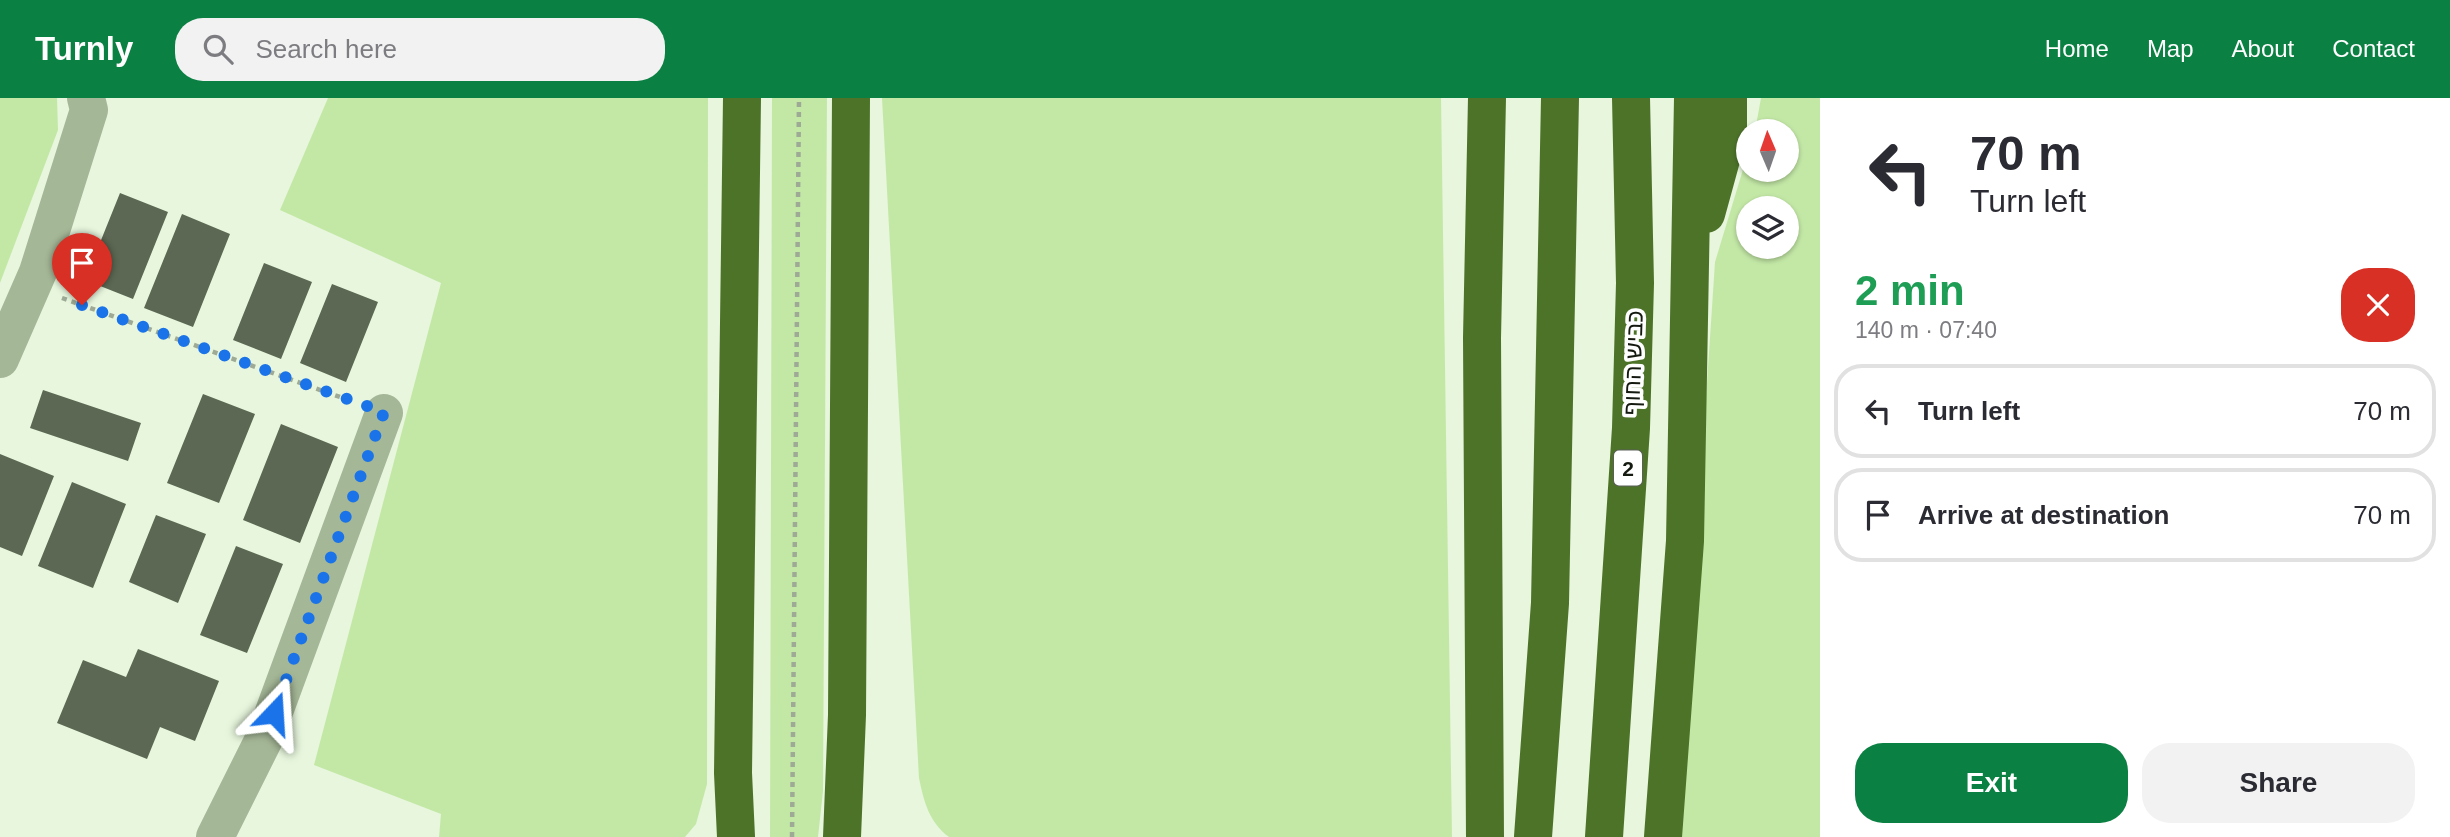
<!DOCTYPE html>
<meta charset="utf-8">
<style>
body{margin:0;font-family:Helvetica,"Noto Sans Hebrew",sans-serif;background:#f2f2f3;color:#2b2b33;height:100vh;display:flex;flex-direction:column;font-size:26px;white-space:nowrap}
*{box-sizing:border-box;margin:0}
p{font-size:23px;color:#7c7c81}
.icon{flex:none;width:38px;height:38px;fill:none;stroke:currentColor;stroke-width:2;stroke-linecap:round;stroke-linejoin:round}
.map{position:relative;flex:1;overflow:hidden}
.side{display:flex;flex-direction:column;background:#fff;width:630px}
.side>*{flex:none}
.hud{background:#fff;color:#2b2b33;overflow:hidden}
.needle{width:46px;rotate:358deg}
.buttons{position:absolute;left:1736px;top:21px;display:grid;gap:14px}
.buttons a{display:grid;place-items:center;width:63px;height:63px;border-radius:50%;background:#fff;box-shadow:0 2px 5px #0004;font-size:35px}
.pin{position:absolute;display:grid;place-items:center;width:60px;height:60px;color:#fff;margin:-72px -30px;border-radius:50% 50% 50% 0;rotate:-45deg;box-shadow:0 0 7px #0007}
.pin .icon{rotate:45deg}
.me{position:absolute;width:77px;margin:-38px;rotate:20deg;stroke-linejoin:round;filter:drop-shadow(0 0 5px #0008)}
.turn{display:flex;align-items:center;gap:24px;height:147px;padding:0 35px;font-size:32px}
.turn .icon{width:91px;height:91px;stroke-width:2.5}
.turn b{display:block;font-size:49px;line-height:60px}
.round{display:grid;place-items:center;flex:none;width:74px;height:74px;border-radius:28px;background:#f2f2f3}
.headline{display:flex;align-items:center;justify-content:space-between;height:119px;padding:0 35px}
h1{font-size:42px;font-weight:700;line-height:52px;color:#1e9e55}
.action{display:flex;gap:14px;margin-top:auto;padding:14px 35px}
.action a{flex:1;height:80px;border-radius:28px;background:#0b8043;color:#fff;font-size:28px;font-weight:700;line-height:80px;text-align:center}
.action a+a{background:#f2f2f3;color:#2b2b33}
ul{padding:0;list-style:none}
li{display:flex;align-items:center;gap:21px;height:94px;margin:0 14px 10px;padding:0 21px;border:4px solid #e1e1e2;border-radius:28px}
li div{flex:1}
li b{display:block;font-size:26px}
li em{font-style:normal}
header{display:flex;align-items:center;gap:42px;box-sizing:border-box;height:98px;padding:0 35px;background:#0b8043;color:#fff}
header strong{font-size:33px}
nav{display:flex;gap:38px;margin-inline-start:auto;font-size:24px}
.search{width:490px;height:63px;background:#f2f2f3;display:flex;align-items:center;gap:18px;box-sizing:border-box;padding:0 24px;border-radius:28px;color:#7c7c81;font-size:26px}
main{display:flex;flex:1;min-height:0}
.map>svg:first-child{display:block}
.green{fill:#c3e8a6;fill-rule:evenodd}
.building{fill:#5c6853}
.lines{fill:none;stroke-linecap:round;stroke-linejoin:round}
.path{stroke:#9eaa96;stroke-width:4.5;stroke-dasharray:5 5;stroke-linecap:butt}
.minor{stroke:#a4b796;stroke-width:38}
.highway{stroke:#4d7329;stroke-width:38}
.route{stroke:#1a73e8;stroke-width:12;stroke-dasharray:0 21.6}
.labels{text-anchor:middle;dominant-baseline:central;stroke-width:7;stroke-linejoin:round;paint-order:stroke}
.shield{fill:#fff;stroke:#5b5f58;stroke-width:2}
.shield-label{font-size:21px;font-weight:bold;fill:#151a11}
.street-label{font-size:23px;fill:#151a11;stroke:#fff}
</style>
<header>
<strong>Turnly</strong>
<div class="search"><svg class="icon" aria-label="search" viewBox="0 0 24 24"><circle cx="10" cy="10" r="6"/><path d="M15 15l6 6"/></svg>Search here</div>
<nav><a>Home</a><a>Map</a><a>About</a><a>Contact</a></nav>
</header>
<main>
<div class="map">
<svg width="1820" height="739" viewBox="0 0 1820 739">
<rect width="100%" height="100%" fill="#e7f6dd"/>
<path class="green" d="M0,0h57l1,32 -58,153z
M328,0h380l-1,686 -11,40 -11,13h-246l2,-23 -127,-49 127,-482 -161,-73z
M772,0h55l-4,693 -5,46h-48z
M882,0h559l11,739h-503c-20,-15 -25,-35 -30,-59z
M1761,0h59v739h-143l38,-575 33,-109v17h39v-39h-32zM1748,110h39v39h-39z"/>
<path class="building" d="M120,95l48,19 -35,87 -48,-19z
M182,116l48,20 -37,93 -49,-19z
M264,165l48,19 -31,77 -48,-19z
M332,186l46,18 -32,80 -46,-19z
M43,292l98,33 -13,38 -98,-33z
M203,296l52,20 -36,89 -52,-20z
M281,326l57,23 -38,96 -57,-23z
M0,356l54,22 -32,80 -22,-9z
M72,384l54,22 -33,84 -55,-22z
M156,417l50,19 -28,69 -49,-21z
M236,448l47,18 -36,89 -47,-18z
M138,551l81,32 -24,60 -35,-14 -13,32 -90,-36 26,-63 43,17z"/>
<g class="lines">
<path class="path" d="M62,200l292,104
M792,739l7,-739"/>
<path class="minor" d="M0,261l38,-87 51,-162 -3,-12
M215,739l49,-98 120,-326"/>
<path class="highway" d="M1706,116l22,-80v-36
M736,739l-3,-64 9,-675
M842,739l5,-122 4,-617
M1485,739l-3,-499 5,-240
M1533,739l17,-234 10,-505
M1604,739l27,-409 4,-145 -4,-185
M1663,739l22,-296 8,-443"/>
</g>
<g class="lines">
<path class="route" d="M82,207l302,107 -110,301"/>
</g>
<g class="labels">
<rect class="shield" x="1614" y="352.5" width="28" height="35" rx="5"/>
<g class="shield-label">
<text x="1628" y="370">2</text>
</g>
<g class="street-label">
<text transform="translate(1633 265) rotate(-88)">כביש החוף</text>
</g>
</g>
</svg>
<div class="buttons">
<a><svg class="needle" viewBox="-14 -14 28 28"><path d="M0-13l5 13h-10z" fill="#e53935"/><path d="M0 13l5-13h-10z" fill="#7c7c81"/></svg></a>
<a><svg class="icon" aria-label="layers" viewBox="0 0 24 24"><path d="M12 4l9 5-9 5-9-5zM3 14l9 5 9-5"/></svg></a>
</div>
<div class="pin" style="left:82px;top:207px;background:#d93025"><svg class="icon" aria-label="arrive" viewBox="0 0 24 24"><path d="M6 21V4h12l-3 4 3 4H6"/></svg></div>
<svg class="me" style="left:274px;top:615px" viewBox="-20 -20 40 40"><path d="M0-17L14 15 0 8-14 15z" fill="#1a73e8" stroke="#fff" stroke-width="4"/></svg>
</div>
<section class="side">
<div class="hud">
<div class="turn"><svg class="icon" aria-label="left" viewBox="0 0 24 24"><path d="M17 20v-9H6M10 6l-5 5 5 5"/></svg><div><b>70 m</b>Turn left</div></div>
</div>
<div class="headline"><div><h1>2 min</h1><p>140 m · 07:40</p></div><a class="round" style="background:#d93025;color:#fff"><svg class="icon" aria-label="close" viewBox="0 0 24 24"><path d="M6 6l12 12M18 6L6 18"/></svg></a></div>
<ul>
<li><svg class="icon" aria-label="left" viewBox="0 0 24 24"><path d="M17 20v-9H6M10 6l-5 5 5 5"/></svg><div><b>Turn left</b></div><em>70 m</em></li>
<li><svg class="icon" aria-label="arrive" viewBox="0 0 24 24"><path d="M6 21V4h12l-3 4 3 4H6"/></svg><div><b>Arrive at destination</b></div><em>70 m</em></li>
</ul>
<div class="action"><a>Exit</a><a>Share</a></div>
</section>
</main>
